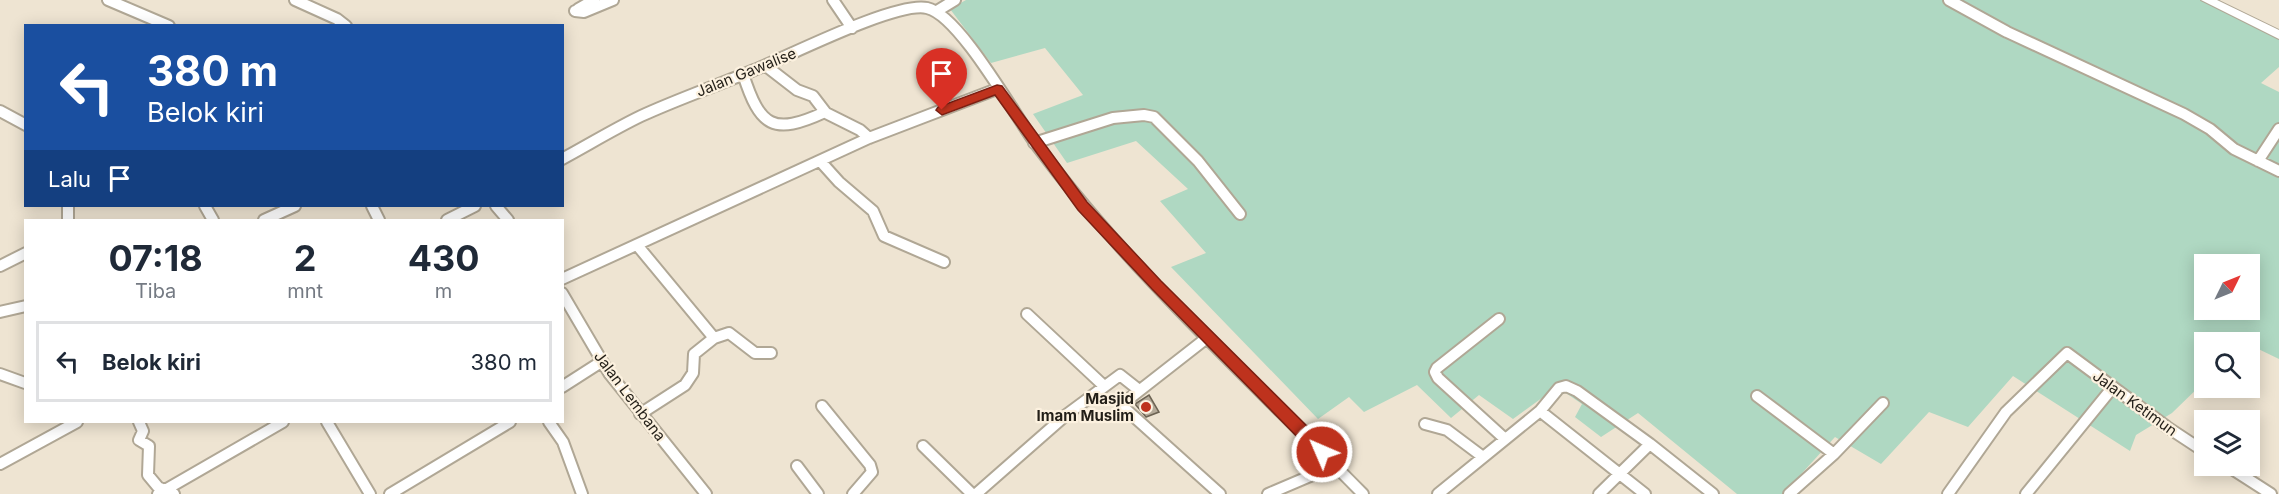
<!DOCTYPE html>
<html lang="id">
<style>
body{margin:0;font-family:Inter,sans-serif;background:#f2f2f3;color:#1f2937;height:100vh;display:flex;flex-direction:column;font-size:22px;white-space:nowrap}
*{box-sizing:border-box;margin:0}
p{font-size:20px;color:#747a83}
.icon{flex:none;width:33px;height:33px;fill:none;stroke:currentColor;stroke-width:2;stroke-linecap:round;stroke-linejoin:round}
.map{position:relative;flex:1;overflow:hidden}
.panel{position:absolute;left:24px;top:219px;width:540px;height:204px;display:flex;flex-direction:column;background:#fff;border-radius:0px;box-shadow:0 3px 15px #0003}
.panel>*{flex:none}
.top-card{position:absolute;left:24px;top:24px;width:540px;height:183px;border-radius:0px;box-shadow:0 3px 15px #0003;background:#1a4fa0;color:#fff;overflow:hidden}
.needle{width:39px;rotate:47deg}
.controls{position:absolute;left:2194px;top:254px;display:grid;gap:12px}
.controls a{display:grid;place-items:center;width:66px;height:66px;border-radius:0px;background:#fff;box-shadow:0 3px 15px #0003;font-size:30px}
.pin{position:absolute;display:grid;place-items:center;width:51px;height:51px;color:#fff;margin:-62px -26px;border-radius:50% 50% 50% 0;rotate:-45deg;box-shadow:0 0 6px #0007}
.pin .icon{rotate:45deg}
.me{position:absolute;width:66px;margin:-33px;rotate:315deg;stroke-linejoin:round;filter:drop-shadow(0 0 4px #0008)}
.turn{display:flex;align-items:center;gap:21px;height:126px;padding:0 24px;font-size:27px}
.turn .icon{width:78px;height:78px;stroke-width:2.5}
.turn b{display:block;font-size:42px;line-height:51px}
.then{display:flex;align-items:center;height:57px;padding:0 24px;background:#0003;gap:12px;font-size:22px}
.eta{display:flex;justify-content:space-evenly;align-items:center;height:102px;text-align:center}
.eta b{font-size:36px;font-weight:700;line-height:42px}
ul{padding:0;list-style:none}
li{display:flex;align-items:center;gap:18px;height:81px;margin:0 12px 9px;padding:0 12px;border:3px solid #e0e1e3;border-radius:0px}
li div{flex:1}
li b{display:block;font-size:22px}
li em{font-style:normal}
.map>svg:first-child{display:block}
.green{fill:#afd8c2;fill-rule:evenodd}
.building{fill:#b4aa99;stroke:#6c6353;stroke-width:1.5}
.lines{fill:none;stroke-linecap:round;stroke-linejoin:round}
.street-casing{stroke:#b0a795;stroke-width:14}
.secondary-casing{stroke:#b0a795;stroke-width:2}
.street{stroke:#fff;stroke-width:10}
.secondary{fill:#fff;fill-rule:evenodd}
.route{fill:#be321d;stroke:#7c2013;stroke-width:1.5}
.poi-dot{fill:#be321d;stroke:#fcf1df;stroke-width:2}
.labels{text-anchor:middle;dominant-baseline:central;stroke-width:4.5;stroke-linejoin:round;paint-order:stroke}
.street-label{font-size:15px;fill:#221e17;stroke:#fcf1df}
.poi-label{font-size:15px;font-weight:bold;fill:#221e17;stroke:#fcf1df;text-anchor:end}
</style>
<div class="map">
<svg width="2279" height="494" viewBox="0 0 2279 494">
<rect width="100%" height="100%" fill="#eee4d2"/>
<path class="green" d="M966,0h1241l72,34v33l-18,16 18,9v267l-29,-14v-3h-45v39l-33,32 -36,22 -6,16 -117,-75 -45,51 -39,-15 -48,52 -46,-27 -52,57h-46l-99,-81 -37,24 -26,-20 7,-13 -25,-17 -44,32 -34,-24 -28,23 -34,-33 -53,27 -15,-15 -31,22 -147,-152 35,-14 -46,-52 28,-12 -52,-48 -69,22 -34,-49 50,-19 -38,-47 -54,15 -41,-54zM2205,264h45v45h-45z"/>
<path class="building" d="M1149,395l10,17 -13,5 -11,-13z"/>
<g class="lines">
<g class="street-casing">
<path id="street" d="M108,0l61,26
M295,0l42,19 9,7
M833,0l19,28
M1949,0l58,32 177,82 26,15 24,20 45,22
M578,9l16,-9
M575,11l9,1 29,-12
M937,11l18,-11
M766,66l31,24 16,6 13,17 34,17 9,8
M743,74c17,53 30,62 82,38
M0,111l26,14
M1034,143l79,-25 31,-3 10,2 44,44 42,53
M562,159c26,-14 52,-30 79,-43 37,-17 75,-30 113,-46 33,-13 142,-69 173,-62 33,7 89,110 111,139 95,127 214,234 325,347
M2258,161l21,-32
M821,162l18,20 34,29 11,25 60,26
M68,206v14
M205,206l8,14
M372,206l7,14
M496,206l12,14
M264,220l31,-14
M447,220l28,-14
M637,245l77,93 -20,16 -1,19 -8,12 -45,29
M0,266l26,-13
M562,279l307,-141 128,-49
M562,293l47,80 97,121
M0,312l26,-6
M1027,314l77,72
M1499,319l-62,49 -2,4 3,6 67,61
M1208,337l-87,68 99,89
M714,338l15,-5 26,20h16
M0,374l25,9
M562,387l39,-25
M1757,396l77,58
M822,406l48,59 2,7 -19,22
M1540,411l105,83
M139,422l4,9 -4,9 10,6 -1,29 10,12 16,7
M327,422l43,72
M549,422l14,20 19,52
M1425,424l22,6 36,27
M923,446l49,48
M0,464l77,-42
M2226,465l45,29
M797,466l21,28
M158,494l125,-72
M390,494l120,-72
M976,494l90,-79 54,-40 19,15
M1268,494l68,-29
M1438,494l102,-83 19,-23 7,-2 11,5 73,53 63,50
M1599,494l51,-50
M1789,494l45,-40 49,-51
M1948,494l58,-82 61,-59 100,74 38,25
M2026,494l87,-107"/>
</g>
<g class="secondary-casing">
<path id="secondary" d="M2201,0h16l62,30v9z"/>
</g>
<use href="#street" class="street"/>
<use href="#secondary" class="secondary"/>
</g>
<path class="route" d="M997,85l5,1 85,116 74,79 167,166 2,5 -2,5 -6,2 -5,-2 -165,-168 -74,-79 -83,-115 -53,20 -6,-5 2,-3z"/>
<circle class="poi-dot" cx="1146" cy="407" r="6"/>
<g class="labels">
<g class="street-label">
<text transform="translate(746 72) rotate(-22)">Jalan Gawalise</text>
<text transform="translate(630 396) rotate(53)">Jalan Lembana</text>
<text transform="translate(2135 403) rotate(36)">Jalan Ketimun</text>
</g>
<g class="poi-label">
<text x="1134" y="398">Masjid<tspan x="1134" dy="17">Imam Muslim</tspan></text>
</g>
</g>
</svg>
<div class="controls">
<a><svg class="needle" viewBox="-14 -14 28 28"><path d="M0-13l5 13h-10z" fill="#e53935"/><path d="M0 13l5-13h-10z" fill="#747a83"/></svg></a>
<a><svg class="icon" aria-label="search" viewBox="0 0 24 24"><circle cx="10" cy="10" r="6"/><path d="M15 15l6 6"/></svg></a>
<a><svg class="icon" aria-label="layers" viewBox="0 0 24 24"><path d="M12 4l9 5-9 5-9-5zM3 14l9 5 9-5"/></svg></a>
</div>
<div class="pin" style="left:942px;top:110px;background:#d93025"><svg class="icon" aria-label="arrive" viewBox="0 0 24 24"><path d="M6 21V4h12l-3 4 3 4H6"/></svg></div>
<svg class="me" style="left:1322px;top:452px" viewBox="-20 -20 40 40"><circle r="17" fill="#be321d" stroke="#fff" stroke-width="3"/><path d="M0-11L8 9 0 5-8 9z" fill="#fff"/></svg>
<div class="top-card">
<div class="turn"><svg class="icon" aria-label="left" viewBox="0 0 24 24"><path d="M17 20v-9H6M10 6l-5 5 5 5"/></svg><div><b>380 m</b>Belok kiri</div></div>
<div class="then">Lalu<svg class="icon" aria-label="arrive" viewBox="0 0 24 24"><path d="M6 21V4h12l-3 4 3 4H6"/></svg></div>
</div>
<section class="panel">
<div class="eta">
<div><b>07:18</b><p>Tiba</p></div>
<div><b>2</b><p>mnt</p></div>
<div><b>430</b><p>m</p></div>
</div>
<ul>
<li><svg class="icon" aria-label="left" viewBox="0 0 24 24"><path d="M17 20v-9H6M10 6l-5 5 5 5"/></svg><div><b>Belok kiri</b></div><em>380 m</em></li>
</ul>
</section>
</div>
